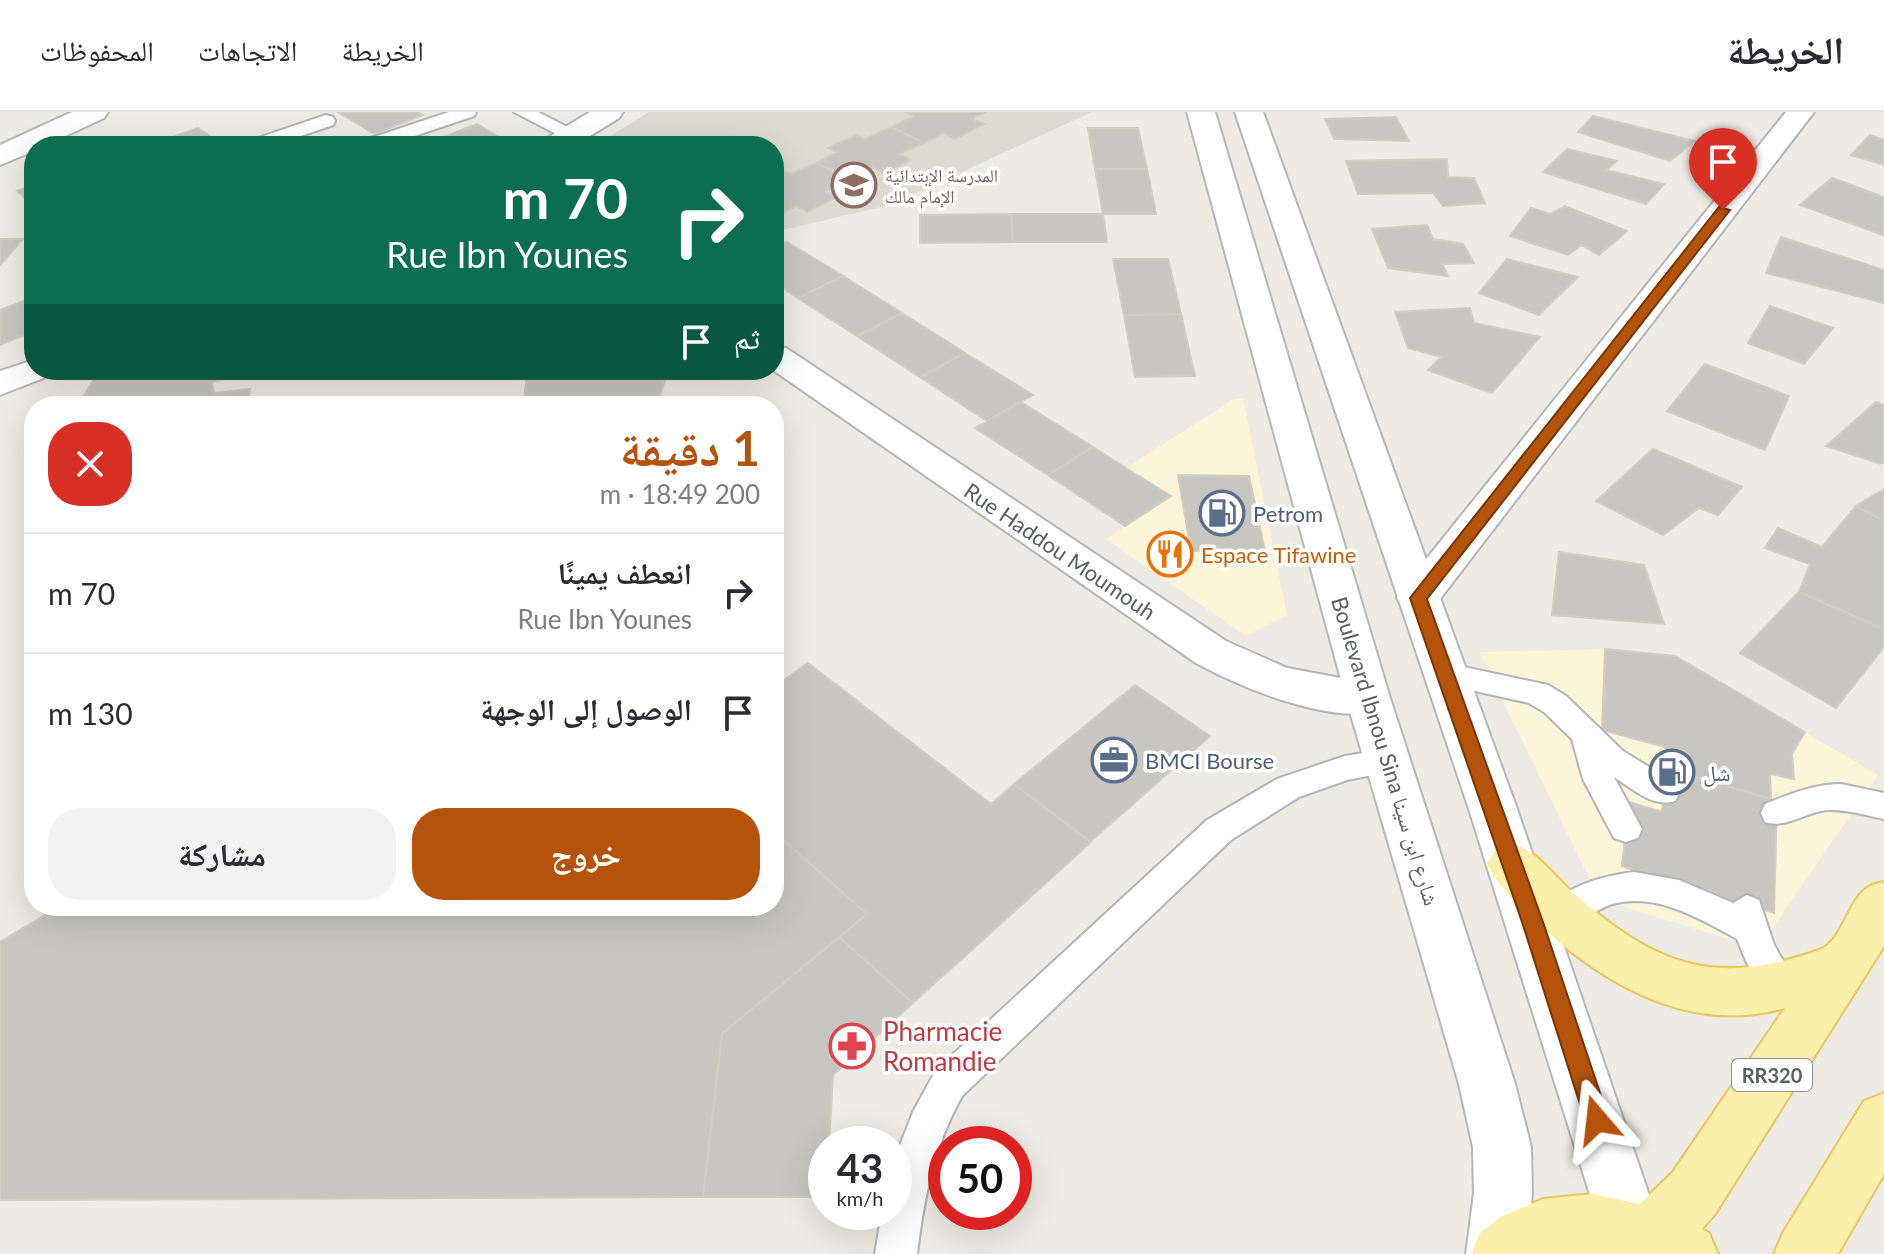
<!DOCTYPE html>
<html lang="ar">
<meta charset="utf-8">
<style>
body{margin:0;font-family:Lato,"Noto Naskh Arabic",sans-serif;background:#f2f2f3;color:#2b2b33;direction:rtl;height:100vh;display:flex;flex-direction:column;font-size:30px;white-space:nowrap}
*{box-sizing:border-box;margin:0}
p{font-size:26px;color:#7c7c81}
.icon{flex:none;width:44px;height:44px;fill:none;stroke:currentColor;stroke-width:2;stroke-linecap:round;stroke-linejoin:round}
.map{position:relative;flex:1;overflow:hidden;direction:ltr}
.panel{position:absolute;left:24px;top:284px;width:760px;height:520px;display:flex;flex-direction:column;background:#fff;border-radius:32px;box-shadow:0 8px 32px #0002;direction:rtl}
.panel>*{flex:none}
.top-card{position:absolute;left:24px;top:24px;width:760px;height:244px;border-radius:32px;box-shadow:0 8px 32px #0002;direction:rtl;background:#0b6e4f;color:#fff;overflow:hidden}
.speed{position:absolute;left:808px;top:1014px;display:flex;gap:16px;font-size:40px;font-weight:700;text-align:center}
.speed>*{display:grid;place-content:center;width:104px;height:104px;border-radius:50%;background:#fff;box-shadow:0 8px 32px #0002;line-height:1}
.speed small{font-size:20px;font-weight:400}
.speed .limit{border:12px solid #d22;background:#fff;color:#111}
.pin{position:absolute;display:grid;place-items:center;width:68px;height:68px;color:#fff;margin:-82px -34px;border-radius:50% 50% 50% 0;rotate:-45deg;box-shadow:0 0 8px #0007}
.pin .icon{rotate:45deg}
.me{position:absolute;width:88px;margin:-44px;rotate:343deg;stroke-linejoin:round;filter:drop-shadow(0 0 6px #0008)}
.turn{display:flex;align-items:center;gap:28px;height:168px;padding:0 24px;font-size:36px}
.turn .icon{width:104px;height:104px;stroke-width:2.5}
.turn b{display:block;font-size:56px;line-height:68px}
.then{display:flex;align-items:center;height:76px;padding:0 24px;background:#0003;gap:16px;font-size:30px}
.round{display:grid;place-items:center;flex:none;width:84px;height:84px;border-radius:32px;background:#f2f2f3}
.summary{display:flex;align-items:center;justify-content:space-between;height:136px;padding:0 24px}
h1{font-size:48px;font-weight:700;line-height:60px;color:#b45309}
.action{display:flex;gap:16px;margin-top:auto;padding:16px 24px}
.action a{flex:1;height:92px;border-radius:32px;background:#b45309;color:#fff;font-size:32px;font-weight:700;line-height:92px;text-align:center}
.action a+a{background:#f2f2f3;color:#2b2b33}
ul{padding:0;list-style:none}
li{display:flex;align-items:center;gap:24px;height:120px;padding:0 24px;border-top:2px solid #e1e1e2}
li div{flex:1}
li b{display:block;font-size:30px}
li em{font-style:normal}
header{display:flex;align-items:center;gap:48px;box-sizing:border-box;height:112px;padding:0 40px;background:#fff;border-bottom:2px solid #e1e1e2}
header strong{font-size:38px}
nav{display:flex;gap:44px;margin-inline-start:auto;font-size:28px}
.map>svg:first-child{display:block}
.commercial{fill:#fcf5d9}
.education{fill:#dddad1}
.building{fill:#c8c6c0;stroke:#d1cdc2;stroke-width:2}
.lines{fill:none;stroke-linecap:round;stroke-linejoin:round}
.service-casing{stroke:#b4b5ba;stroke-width:4}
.minor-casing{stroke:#b4b5ba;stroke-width:4}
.secondary-casing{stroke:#b5b7bd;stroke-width:4}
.primary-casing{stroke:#e9c660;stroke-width:4}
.service{fill:#fff;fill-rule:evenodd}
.minor{fill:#fff;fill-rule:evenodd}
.secondary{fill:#fff;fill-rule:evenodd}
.primary{fill:#faefab;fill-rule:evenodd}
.route{fill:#b45309;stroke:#753606;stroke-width:2}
.labels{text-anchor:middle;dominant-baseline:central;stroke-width:7;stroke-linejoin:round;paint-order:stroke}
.far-education-label{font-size:18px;fill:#785e54;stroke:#fff;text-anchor:start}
.shield{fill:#fff;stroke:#8c8e92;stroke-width:2}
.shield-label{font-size:20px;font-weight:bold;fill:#5b5e63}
.service-label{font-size:22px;fill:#4e5e75;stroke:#fff;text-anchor:start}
.street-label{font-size:22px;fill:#5b5e63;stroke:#fff}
.food-label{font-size:22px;fill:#c56008;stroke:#fff;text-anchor:start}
.near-health-label{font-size:26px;fill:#be3a42;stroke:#fff;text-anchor:start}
</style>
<header>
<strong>الخريطة</strong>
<nav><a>الخريطة</a><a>الاتجاهات</a><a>المحفوظات</a></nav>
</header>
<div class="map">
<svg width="1884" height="1142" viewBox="0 0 1884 1142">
<rect width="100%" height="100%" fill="#edebe3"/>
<path class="commercial" d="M1243,286l44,217 -41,21 -140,-97 65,-43 -45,-28 106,-68z
M1605,537l70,7 203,119 -108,157 -21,8 -14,1 -108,-33 -16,-9 -23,-23 -109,-224z"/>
<path class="education" d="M649,0h443l-202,93 -116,27v-86h-179z"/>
<path class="building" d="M338,0h80l5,3 -49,19z
M905,0h81l-15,7 13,5 -29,15 -11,-6 -20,10 -33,-16 23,-11z
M1593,4l102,25 -25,20 -92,-29z
M1396,5l13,24 -75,-2 -9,-20z
M477,12l29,17 -11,5h-75z
M891,15l33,16 -25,11 12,6 -27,13 -12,-6 -22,12 -34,-16 21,-11 -9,-4 28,-13 9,4z
M198,16l26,18h-78z
M1088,16h50l9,41h-52z
M1870,23l14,5v25l-33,-10z
M1567,37l50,12 -11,9 58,14 -18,20 -103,-32z
M1447,47l1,18 26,1 11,25 -42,3 -10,-13 -75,1 -12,-33z
M816,51l34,16 -25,12 12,6 -29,15 -12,-6 -22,12v-44l8,-4 10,4z
M1095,57h52l9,45h-53z
M1832,66l52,19 -1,38 -83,-30z
M34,73v21l-17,-15z
M1565,94l62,25 -28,24 -18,-10 -13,10 -58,-19 21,-28 19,6z
M1011,102h92l4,28h-94z
M1011,102l2,28 -93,1v-28z
M1427,113l6,14 30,5 11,19 -32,1 6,12 -60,-8 -16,-39z
M1781,125l103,33v33l-118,-30z
M0,127h23l-23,26z
M787,130l56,34 -45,22 -24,-16v-34z
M1113,147h55l13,55 -57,1z
M1507,147l71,18 -39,38 -60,-22z
M843,164l59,37 -45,23 -59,-38z
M34,185v34l-34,14v-35z
M1770,194l63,22 -29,36 -56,-21z
M1470,196l4,15 66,14 -48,56 -64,-23 13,-13 -33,-9 -13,-36z
M902,201l63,40 -45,24 -63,-41z
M1181,202l14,62 -60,1 -11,-62z
M965,241l68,42 -46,26 -67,-44z
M1705,252l84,32 -24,54 -98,-39z
M99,258h142l-7,7 -22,5 2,11 36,-4 -2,17h-170z
M528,258h140l-11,36h-134z
M1021,290l72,45 -45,28 -73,-47z
M1876,290l8,3v57l-3,2 -55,-18z
M1093,335l33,21 45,28 -46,30 -77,-51z
M1653,337l89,38 -24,28 -19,-7 -36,27 -67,-34z
M1178,363l71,1 16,75h-74z
M1884,377v32l-28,-15z
M1856,394l28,15v108l-85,-37 11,-28 -45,-16 13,-20 44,19z
M1559,440l85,13 20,59 -112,-9z
M1799,480l85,37v18l-48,61 -96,-55z
M1605,537l70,7 130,76 -13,22 2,25 -24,-5 1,25 -104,-31 -2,-21 -63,-17z
M808,551l183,141 23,-20 77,58 -178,161 -74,-66 28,-23 -93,-82v-145z
M1135,573l75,51 -120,106 -76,-58z
M1667,656l110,33 -3,112 -152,-47 7,-64 33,10z
M774,720l93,82 -145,120 -19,163 -703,3v-258l60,-36h714z
M839,825l74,66 -80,72 -4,69h-3l-1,53h-122l19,-163z"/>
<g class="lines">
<g class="service-casing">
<path id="service" d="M449,0h27l-2,4 -89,30h-29l3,-4z
M514,0h24l45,23 -10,6 -7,-2z
M326,3l7,2 2,4 -2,4 -61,21h-29l3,-4z
M1445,551l103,22 18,11 57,55 52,32 5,9 -5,9c-22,7 -42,-12 -61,-24l28,52 -4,9 -12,4 -12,-4 -31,-59 -11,-40 -28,-27 -15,-9 -95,-21 -4,-8 4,-8z
M1387,637l11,3 5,9 -5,9 -51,10 -48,17 -68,43 -269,256c-28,50 -38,101 -45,158h-42l7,-42h12v-51l19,-49 23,-42 271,-250 70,-41 68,-23z
M1841,672l43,9v26c-19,-4 -38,-10 -57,-9 -22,2 -40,19 -62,12l-4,-9 4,-9c25,-10 49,-20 76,-20z
M1634,760l45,8 54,23 14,-8 12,5 15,45 24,42 -5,11 -13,5 -13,-5 -21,-37 -9,-22c-37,-20 -80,-47 -125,-35 -18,6 -32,20 -50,27l-12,-4 -5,-11c14,-30 59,-40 89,-44z"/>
</g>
<g class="minor-casing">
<path id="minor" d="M72,0h36l-4,6 -60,28h-10v5l-34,14v-20z
M590,0h33l-4,6 -45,28h-34l4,-6z
M1786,0h28l-381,496 -15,5 -15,-5 -6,-10 6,-10z
M774,233l12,3 440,293 61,27 97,18 6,12 -6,12c-52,16 -142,-22 -188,-47l-423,-293z
M34,248v10h17l-5,7 -46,18v-24z"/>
</g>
<g class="secondary-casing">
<path id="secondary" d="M1187,0h28l175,586 125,386 16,63 1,46 -6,61h-60l8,-61 -1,-46 -14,-63 -113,-386z
M1235,0h28l254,697 144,421 -9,21 -6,3 -36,-3 -9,-21 -132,-421z"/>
</g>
<g class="primary-casing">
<path id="primary" d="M1512,731c26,9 41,32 61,50 83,72 139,95 246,57 24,-9 28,-48 48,-62 4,-3 12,-5 17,-6v64l-169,268 -13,15 7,4 9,21h-247l9,-21 20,-16 43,-18 50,-5 47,10 33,-32 112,-164c-91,26 -174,-19 -241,-79 -21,-19 -44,-39 -57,-65l8,-15z
M1884,981v81l-46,80h-64l9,-21 81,-132z"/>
</g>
<use href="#service" class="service"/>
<use href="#minor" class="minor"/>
<use href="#secondary" class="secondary"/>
<use href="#primary" class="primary"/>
</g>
<path class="route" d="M1719,95l11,3 -303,389 116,323 66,198 -4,8 -8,3 -8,-3 -4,-8 -63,-198 -112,-324z"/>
<defs>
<g id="school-ring" transform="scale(2.3)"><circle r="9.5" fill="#fff" stroke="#8d6e63" stroke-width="1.5"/><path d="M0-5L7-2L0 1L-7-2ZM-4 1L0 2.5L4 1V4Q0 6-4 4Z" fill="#8d6e63"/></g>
<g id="fuel-ring" transform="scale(2.3)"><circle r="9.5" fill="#fff" stroke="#5c6f8a" stroke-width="1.5"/><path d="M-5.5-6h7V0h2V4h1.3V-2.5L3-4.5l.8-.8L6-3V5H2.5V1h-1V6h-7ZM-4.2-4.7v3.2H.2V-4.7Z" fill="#5c6f8a"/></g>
<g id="restaurant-ring" transform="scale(2.3)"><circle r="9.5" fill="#fff" stroke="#e8710a" stroke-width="1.5"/><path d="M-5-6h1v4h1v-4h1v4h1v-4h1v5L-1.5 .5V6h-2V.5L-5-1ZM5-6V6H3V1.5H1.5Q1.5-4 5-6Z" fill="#e8710a"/></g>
<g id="office-ring" transform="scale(2.3)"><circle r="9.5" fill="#fff" stroke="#5c6f8a" stroke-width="1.5"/><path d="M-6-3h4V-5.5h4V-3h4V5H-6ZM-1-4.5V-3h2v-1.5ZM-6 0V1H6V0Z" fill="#5c6f8a"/></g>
<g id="pharmacy-ring" transform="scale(2.3)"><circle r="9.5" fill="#fff" stroke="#e0444e" stroke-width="1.5"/><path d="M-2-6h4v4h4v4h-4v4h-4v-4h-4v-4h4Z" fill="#e0444e"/></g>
</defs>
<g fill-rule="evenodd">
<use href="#school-ring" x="854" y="73"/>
<use href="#fuel-ring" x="1222" y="401"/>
<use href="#restaurant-ring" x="1170" y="442"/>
<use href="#office-ring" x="1114" y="648"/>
<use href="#fuel-ring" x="1672" y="660"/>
<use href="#pharmacy-ring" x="852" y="934"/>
</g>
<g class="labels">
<g class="far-education-label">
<text x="885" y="63">المدرسة الإبتدائية<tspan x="885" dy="21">الإمام مالك</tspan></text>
</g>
<rect class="shield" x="1732" y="947" width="80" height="32" rx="6"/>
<g class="shield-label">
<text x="1772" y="963">RR320</text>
</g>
<g class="service-label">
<text x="1253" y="401">Petrom</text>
<text x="1145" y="648">BMCI Bourse</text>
<text x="1703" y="660">شل</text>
</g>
<g class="street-label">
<text transform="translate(1060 439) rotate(34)">Rue Haddou Moumouh</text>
<text transform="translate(1386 639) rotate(73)">Boulevard Ibnou Sina شارع ابن سينا</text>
</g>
<g class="food-label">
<text x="1201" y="442">Espace Tifawine</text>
</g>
<g class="near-health-label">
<text x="883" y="919">Pharmacie<tspan x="883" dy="30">Romandie</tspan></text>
</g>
</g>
</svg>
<div class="speed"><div>43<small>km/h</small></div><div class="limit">50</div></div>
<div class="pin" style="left:1723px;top:98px;background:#d93025"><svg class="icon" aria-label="arrive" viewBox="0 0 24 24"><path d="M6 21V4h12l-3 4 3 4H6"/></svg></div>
<svg class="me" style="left:1597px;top:1008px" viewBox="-20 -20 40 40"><path d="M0-17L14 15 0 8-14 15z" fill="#b45309" stroke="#fff" stroke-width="4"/></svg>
<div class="top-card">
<div class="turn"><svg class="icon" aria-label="right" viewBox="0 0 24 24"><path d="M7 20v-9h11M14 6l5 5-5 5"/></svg><div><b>70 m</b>Rue Ibn Younes</div></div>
<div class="then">ثم<svg class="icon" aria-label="arrive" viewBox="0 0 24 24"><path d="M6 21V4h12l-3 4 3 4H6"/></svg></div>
</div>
<section class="panel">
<div class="summary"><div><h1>1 دقيقة</h1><p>200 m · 18:49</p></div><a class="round" style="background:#d93025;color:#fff"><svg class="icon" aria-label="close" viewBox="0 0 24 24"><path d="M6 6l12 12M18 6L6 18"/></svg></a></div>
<ul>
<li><svg class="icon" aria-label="right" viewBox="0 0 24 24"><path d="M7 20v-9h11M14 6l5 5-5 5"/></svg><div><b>انعطف يمينًا</b><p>Rue Ibn Younes</p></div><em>70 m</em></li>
<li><svg class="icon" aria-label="arrive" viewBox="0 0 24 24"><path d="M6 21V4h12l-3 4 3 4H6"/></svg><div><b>الوصول إلى الوجهة</b></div><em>130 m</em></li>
</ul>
<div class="action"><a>خروج</a><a>مشاركة</a></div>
</section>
</div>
